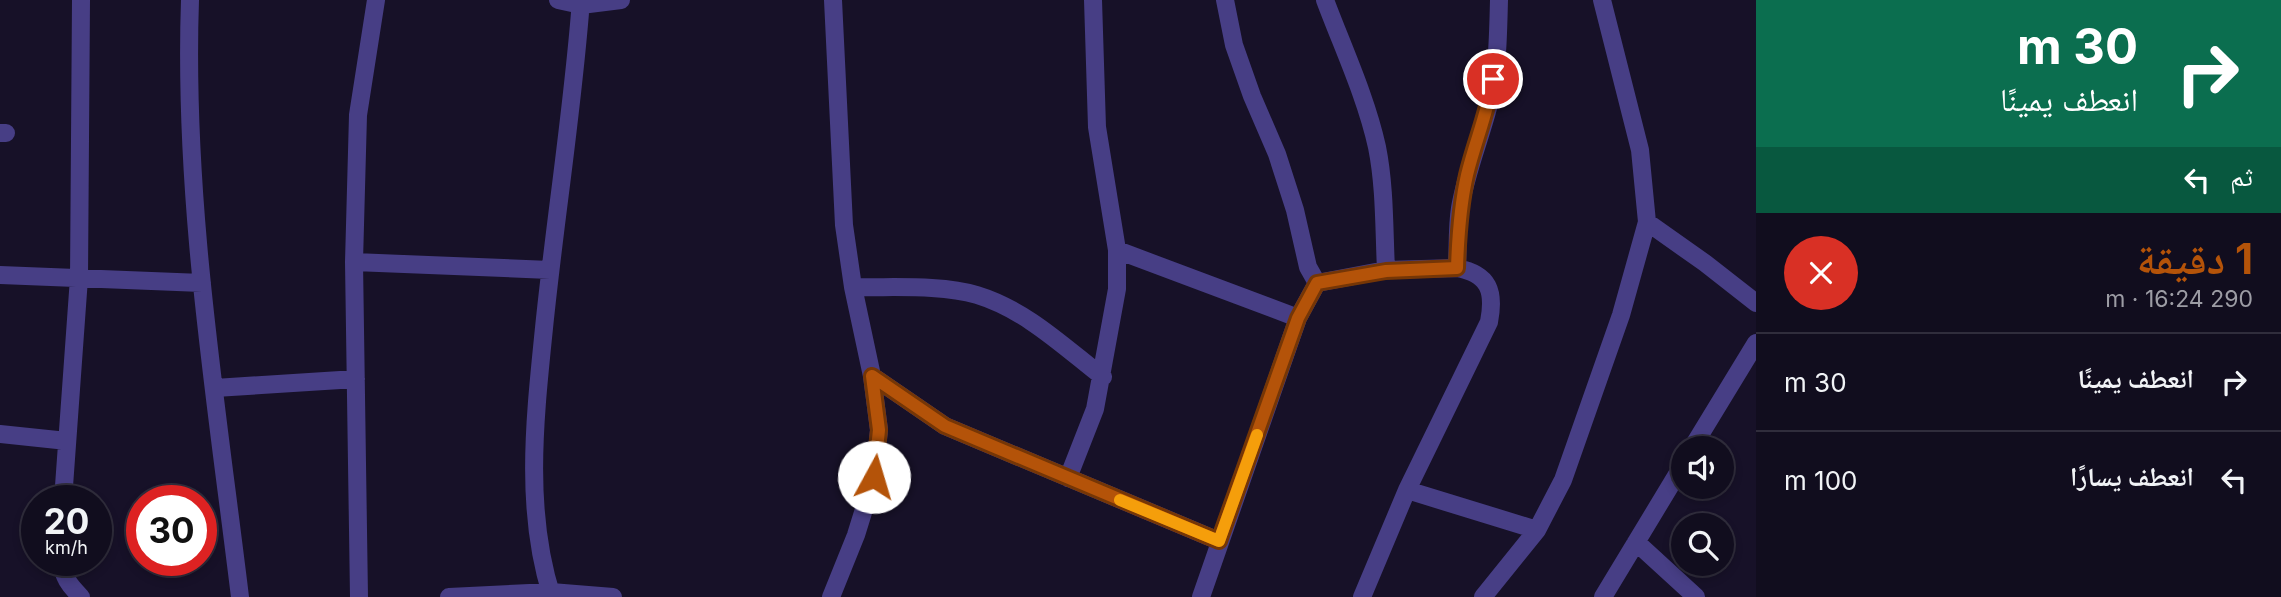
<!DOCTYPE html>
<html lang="ar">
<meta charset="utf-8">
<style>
body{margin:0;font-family:Inter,"Noto Naskh Arabic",sans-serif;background:#1a1627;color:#f1f3f6;direction:rtl;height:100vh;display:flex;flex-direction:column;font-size:26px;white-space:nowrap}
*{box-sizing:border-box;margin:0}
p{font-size:23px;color:#9c9ca4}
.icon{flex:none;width:38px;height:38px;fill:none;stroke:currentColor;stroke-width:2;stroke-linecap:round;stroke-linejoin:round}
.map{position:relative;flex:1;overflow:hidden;direction:ltr}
.panel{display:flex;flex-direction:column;background:#110d1e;width:525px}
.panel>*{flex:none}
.hud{background:#0b6e4f;color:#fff;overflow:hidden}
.fabs{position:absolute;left:1671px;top:436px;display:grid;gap:14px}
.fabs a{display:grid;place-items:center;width:63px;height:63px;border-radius:50%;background:#110d1e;box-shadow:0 4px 10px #0003,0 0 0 2px #302d3c;font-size:35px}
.speed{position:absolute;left:21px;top:485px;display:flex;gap:14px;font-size:35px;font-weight:700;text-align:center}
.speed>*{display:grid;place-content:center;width:91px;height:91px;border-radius:50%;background:#110d1e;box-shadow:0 4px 10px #0003,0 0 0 2px #302d3c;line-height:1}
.speed small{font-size:18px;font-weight:400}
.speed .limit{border:10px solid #d22;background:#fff;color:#111}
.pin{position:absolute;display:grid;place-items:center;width:60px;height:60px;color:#fff;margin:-30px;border:4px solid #fff;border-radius:50%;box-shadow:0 2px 7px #0007}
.me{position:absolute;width:77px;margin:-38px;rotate:6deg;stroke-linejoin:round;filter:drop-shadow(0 0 5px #0008)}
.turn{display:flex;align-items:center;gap:24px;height:147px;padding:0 28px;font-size:32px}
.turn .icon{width:91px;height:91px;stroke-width:2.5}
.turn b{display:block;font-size:49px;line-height:60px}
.then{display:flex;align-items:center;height:66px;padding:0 28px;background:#0003;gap:14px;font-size:26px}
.round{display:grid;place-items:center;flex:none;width:74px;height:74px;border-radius:37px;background:#1a1627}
.headline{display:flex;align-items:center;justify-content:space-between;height:119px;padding:0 28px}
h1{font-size:42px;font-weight:700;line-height:52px;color:#b45309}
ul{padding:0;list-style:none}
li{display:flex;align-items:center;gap:21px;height:98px;padding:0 28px;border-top:2px solid #302d3c}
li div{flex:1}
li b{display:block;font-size:26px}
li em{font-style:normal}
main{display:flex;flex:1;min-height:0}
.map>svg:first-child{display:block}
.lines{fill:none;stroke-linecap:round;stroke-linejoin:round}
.minor{stroke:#473e85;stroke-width:18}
.route-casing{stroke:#753606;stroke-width:18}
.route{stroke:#b45309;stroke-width:12}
.slow{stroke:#f59e0b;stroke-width:12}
</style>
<main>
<section class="panel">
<div class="hud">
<div class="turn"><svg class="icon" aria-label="right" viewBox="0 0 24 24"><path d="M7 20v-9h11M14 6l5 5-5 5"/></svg><div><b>30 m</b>انعطف يمينًا</div></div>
<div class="then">ثم<svg class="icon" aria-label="left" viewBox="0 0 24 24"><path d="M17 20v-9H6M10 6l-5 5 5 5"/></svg></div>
</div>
<div class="headline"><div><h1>1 دقيقة</h1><p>290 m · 16:24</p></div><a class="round" style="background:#d93025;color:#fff"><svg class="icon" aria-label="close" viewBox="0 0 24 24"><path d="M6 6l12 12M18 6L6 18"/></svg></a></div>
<ul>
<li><svg class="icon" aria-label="right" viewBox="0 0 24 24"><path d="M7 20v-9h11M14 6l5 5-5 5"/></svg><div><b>انعطف يمينًا</b></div><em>30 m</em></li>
<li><svg class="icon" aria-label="left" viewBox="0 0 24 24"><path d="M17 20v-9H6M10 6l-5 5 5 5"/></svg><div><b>انعطف يسارًا</b></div><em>100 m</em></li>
</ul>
</section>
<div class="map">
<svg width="1756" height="597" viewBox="0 0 1756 597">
<rect width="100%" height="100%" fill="#171128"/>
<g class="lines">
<path class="minor" d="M190,0c-7,199 26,399 50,597
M558,0l23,5 40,-5
M1225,0l9,45 18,51 25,58 18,56 13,57 9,16
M1325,0c18,48 41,97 52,147 8,40 7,83 9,123
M0,133h6
M1647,222l58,41 51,40
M1117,250l181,68
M354,262l196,8
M1457,268c1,-20 0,-41 3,-60 6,-35 19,-66 28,-100 10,-34 10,-73 11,-108
M0,275l202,8
M853,287c38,1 88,-3 124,8 49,15 86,51 126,82
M872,376l73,50 274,115
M215,388l141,-9
M0,434l67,7
M1692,448l64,-105
M1068,478l27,-69 22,-120v-39l-20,-123 -4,-127
M1407,490l130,40
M63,500l16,-222 2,-278
M1636,542l60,55
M61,560c2,17 8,25 20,37
M359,597l-5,-335 4,-147 18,-115
M449,597l102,-5 62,5
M552,597c-28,-87 -17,-180 -8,-269 11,-109 29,-219 37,-328
M831,597l25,-62 18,-58 5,-47 -7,-54 -19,-89 -9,-62 -11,-225
M1201,597l97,-279 19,-35 69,-13 71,-2c32,6 38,23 32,54l-82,168 -45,107
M1483,597l54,-67 26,-50 58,-165 26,-93 -7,-72 -38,-150
M1603,597l81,-134"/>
</g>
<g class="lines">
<g class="route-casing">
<path id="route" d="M874,477l5,-47 -7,-54 73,50 274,115 79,-223 19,-35 69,-12 71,-3c1,-32 3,-62 10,-93 8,-33 21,-63 26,-96"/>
</g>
<use href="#route" class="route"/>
<path class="slow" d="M1120,500l99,41 38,-106"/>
</g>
</svg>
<div class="fabs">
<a><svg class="icon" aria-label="sound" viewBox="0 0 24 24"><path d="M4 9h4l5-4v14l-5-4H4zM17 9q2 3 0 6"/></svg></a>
<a><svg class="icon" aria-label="search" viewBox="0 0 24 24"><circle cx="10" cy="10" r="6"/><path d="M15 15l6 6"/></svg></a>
</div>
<div class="speed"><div>20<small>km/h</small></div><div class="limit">30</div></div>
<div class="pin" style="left:1493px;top:79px;background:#d93025"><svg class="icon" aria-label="arrive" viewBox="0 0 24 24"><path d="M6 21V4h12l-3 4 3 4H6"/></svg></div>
<svg class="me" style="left:874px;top:477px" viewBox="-20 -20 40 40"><circle r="19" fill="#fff"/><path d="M0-13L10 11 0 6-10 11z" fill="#b45309"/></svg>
</div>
</main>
